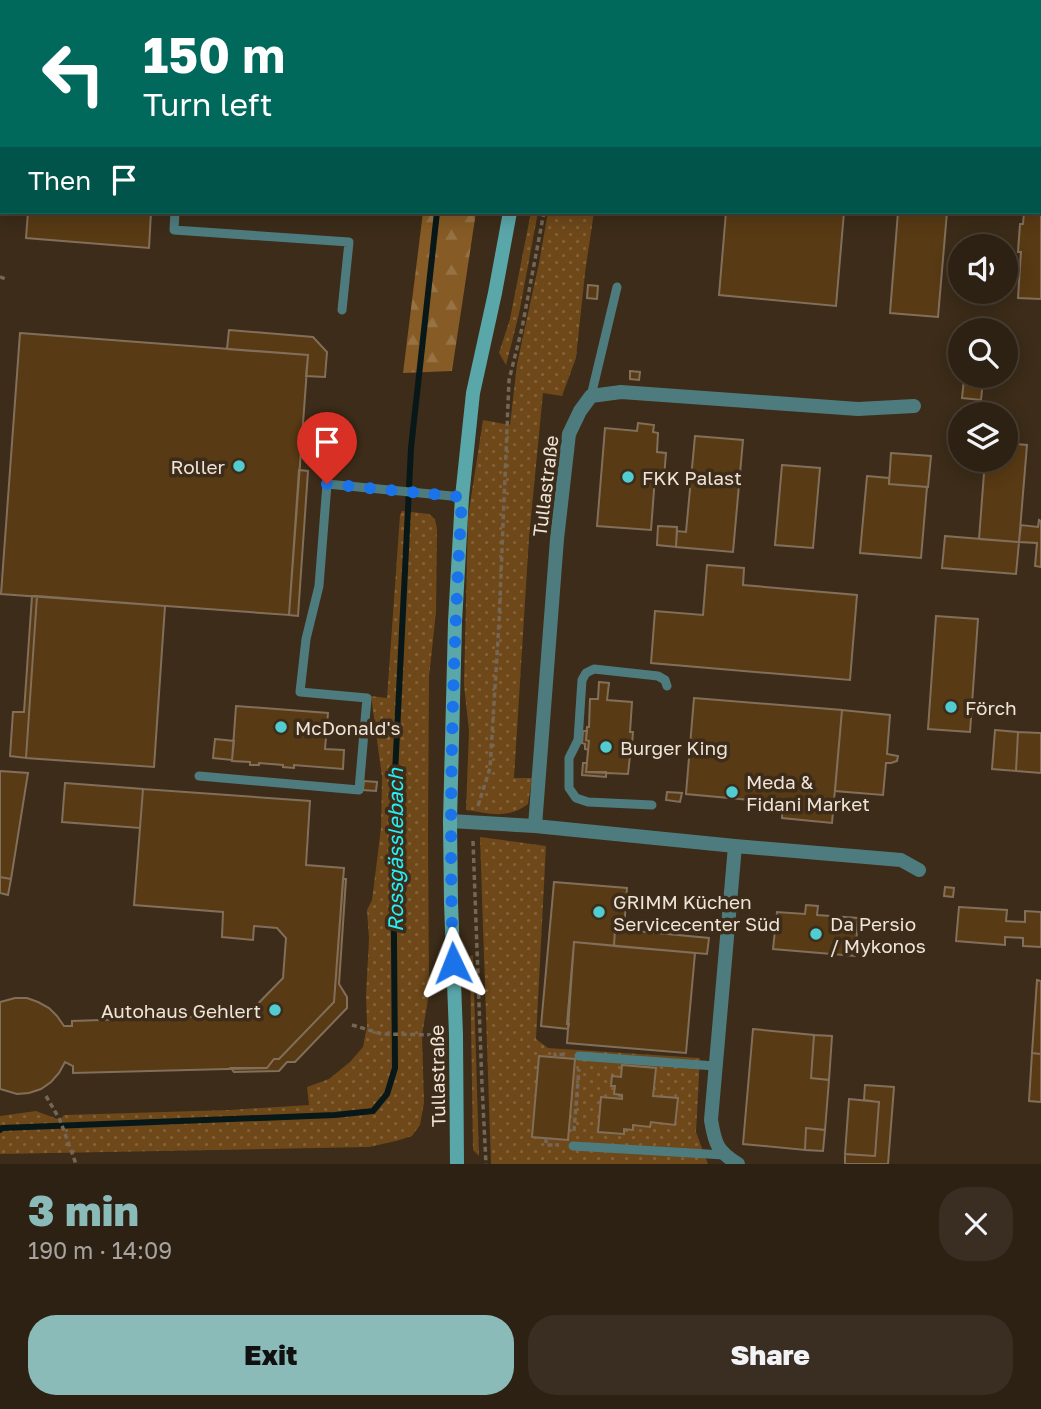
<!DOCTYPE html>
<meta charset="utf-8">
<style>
body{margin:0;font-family:"Golos Text",sans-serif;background:#392e21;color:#f1f3f6;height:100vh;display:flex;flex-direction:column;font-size:26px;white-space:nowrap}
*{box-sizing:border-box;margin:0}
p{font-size:23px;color:#a7a3a0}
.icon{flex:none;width:38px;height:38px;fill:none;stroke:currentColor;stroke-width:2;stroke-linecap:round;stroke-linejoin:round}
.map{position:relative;height:1164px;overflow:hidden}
.sheet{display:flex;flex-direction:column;background:#2d2113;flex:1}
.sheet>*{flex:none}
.guide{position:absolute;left:0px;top:0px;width:1041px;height:214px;box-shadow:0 4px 18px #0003,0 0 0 2px #483e33;background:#00695c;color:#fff;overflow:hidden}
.controls{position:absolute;left:948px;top:234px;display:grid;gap:14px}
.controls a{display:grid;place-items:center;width:70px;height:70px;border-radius:50%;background:#2d2113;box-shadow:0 4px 18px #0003,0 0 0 2px #483e33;font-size:35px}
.pin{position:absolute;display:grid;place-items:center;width:60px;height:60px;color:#fff;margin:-72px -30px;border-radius:50% 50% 50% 0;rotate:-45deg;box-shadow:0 0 7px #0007}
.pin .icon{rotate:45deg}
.me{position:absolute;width:77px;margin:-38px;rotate:358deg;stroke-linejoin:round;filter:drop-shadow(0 0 5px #0008)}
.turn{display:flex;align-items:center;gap:24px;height:147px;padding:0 28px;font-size:32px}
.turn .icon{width:91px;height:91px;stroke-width:2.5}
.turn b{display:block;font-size:49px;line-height:60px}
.then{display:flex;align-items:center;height:66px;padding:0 28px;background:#0003;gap:14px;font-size:26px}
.round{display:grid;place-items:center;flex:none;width:74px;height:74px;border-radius:28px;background:#392e21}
.summary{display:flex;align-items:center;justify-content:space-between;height:119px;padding:0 28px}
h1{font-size:42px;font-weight:800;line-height:52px;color:#8bbbb9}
.action{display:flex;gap:14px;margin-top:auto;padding:14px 28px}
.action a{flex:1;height:80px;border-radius:28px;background:#8bbbb9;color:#111;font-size:28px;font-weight:800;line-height:80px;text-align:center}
.action a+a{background:#392e21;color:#f1f3f6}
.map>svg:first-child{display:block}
.grass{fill:url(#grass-dots)}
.forest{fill:url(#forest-firs)}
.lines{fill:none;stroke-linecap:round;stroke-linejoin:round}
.stream{stroke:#081819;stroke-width:6}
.building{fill:#583a14;stroke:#826f5a;stroke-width:2}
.path{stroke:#756756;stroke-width:3.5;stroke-dasharray:5 3.5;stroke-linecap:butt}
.lane{stroke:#4e7c7e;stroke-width:9}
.street{stroke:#4e7c7e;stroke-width:14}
.secondary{stroke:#5aa7aa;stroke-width:14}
.primary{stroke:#61c8cc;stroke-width:18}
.route{stroke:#1a73e8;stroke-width:12;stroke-dasharray:0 21.6}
.poi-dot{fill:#51ccd1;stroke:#3c2c19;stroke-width:2.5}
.labels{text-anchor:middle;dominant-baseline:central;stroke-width:7;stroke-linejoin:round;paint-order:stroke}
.poi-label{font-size:19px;fill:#efe4d8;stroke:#3c2c19;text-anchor:start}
.street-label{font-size:19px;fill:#efe4d8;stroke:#3c2c19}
.water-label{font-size:21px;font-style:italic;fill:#25eef5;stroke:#3c2c19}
</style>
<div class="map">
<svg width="1041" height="1164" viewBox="0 0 1041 1164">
<defs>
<pattern id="grass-dots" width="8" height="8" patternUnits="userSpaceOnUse" patternTransform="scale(1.75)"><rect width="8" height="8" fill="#6e4819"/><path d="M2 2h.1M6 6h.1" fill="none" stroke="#83623a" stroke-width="1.8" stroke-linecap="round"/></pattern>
<pattern id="forest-firs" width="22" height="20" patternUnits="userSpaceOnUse" patternTransform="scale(1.75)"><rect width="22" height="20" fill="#865b25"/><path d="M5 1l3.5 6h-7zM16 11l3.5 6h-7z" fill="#977244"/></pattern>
</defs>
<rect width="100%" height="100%" fill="#3c2c19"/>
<path class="grass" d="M531,212h7l-19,102 -13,51 -7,-12 11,-34z
M548,212h46l-9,61 -9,85 -14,38 -19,-3 -14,145 -15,240h18l-4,26c-21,16 -39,9 -62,6l3,-79 -5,-46 4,-168 15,-97 27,5 7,-61 22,-101z
M402,511l27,3 6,5 2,10 -1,83 -7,65 -1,159 1,157 -7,42 2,68 -4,22 -8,11 -16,5 -27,6 -369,7v-38l36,-5 24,9 4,-5 166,-5 79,-5 -2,-18 22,-8 21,-17 13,-15 4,-21 -1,-31 3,-56 -2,-29 5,-10 9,-72 1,-51 -11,-81 16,2 13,-183z
M480,837l66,9 -10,193 12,9 152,10 -4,74 12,32h-217z
M473,955l6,201 -6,-6 -3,-194z"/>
<path class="forest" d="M238,0h226l1,2h-219z
M423,212h53l-24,159 -49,2z"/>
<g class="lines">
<path class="stream" d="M0,1130l2,-2 333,-13 38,-4 14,-17 8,-26 -2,-254 18,-366 26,-236"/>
</g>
<path class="building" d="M1040,189h1v110l-23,-1 3,-46h-3l2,-28h3l1,-12h16z
M28,212h123l-2,36 -123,-10z
M726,212h118l-8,94 -117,-11z
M898,212h49l-9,105 -48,-4z
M588,285l10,1 -1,13 -10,-1z
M229,330l84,7 14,15 -2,25 -19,-1 2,-21 -81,-6z
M20,333l288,22 -19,260 -288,-21z
M630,371l10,1 -1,8 -9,-1z
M964,379l19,2 -2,19 -19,-2z
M638,423l16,2 -1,7 5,1 -1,19 9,1 -2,24h-9l-4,53 -54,-4 8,-98 32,3z
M695,436l48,4 -10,112 -57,-5 1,-16 9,1z
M1006,443l21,2 -8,97 -40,-3 6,-79h21z
M891,453l40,3 -3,31 -39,-3z
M782,465l38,3 -7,80 -38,-3z
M299,470l9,1 -10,145 -9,-1z
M867,476l22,2v6l38,3 -6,71 -61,-5z
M1039,520l2,1v46l-6,-1 2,-23 -18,-1 2,-17 17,2z
M658,526l19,1 -1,20 -19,-2z
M945,536l74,6 -3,32 -74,-6z
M707,565l37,3 -1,17 114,10 -7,85 -199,-17 4,-52 48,4z
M32,596h5l-11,162 -16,-2 3,-44h11z
M37,596l128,10 -11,161 -128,-9z
M936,616l42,3 -8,113 -42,-3z
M599,682l10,1 -2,17 25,2 -2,30h3l-1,13 -6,-1 -1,7 5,5 -2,18 -42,-2 3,-31 -3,-1 1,-13h2l1,-28h8z
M694,698l148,12 -10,113 -50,-5 1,-15 -97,-9z
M236,706l92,7 -3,36 19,1 -1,19 -49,-4v3l-11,-1v-2l-24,-2v2h-9v-3l-18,-1z
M842,710l48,5 -3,39 11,2 -1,5 -6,2h-5l-3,32 -48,-4z
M995,730l23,2 -2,39 -24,-2z
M583,731h4l-1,9 3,1 -1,9 -3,-1v-5l-3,-1z
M1018,732l23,1v40l-25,-2z
M215,739l19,2 -2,19 -19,-2z
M583,763h4l-1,9h20v5l-24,-2z
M0,771l28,2 -17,106 -11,-2z
M364,781l13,1 -1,9 -13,-1z
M65,783l78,6 -3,39 -78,-6z
M143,789l167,12 -4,64 38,3 -10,134 -55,57h-5l-7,9 -194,5v-7l-8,-4 -6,11 -8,9 -10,7 -12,4 -12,1 -17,-5v-87l4,-1 11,-3h12l11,4 11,6 8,8 7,10h8v-5l175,-6 36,-37 3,-40 -9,-10 -23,-2 -1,14 -31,-3 1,-25 -89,-7z
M667,792l15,1 -2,9 -14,-2z
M0,877l11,2 -3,16 -8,-2z
M343,879h3l-7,105 8,13v11l-52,54h-8l-8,9 -45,1 -3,-4h36l7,-9h5l55,-57z
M554,882l73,6 -3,42 -9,-1 -1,17 -40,-4 -7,82h2l-1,5 -27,-3z
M945,887l9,1 -1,9 -9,-1z
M806,905l12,1 -1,9 41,3 -3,38 -82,-7 4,-37 28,2z
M959,907l48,3 -1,11 19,1v-11l16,1v35l-18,-1v-8l-18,-1v8l-49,-4z
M615,929l94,9 -2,16 -93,-8z
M574,942l121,11 -9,100 -119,-10z
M1037,980l4,1v73l-9,-1z
M753,1029l61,6 -3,43 18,2 -4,50 -19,-2 -1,22 -62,-6z
M814,1035l18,1 -3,44 -18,-2z
M1032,1053l9,1v48l-12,-1z
M539,1056l36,3 -7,81 -36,-3z
M622,1065l34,3 -3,28 25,2 -3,27 -24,-3 -1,5 -17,-2v5l-9,-1v5l-26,-2 3,-35 21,2v-4l-8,-1 1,-8h-4l1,-10 9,1z
M865,1085l29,2 -6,77h-43v-10l30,2 4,-54 -15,-2z
M849,1099l30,3 -4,54 -30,-2z
M806,1128l19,2 -2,21 -18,-1z"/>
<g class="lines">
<path class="path" d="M587,2v-2
M0,277l6,2
M478,806l12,-38 9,-145 10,-243 13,-52 22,-116
M473,841l9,244 4,79
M352,1025l30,9 58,1
M555,1058v-4l12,1
M46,1096l14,24 16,44
M574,1131l5,-62
M546,1138v7h13"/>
<path class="lane" d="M175,212l-1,18 175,12 -7,68
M591,396l26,-109
M199,776l160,14 8,-92 -67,-6 6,-53 13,-53 8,-102 135,13
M652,805l-64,-3 -12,-4 -7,-10v-30l9,-18 4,-60 4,-7 8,-4 64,7 7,4 2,6
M579,1056l136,10
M573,1146l151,9"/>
<path class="street" d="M450,821l85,5 200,20 166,14 18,10
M535,826l22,-287 12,-105 11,-23 11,-15 30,-4 237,17 56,-3
M735,846l-24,274c4,24 6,31 27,44"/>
<path class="secondary" d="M489,0l1,2
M534,2v-2
M555,2l1,-2
M614,2l3,-2
M457,1164l-1,-129 -5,-132 -1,-82 5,-199 7,-125 11,-104 22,-100 15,-81"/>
<path class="primary" d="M763,0l9,2
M957,0l9,2
M1040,16l1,1
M1040,52l1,1
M1040,72h1"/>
</g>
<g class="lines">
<path class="route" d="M327,484l135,13c-9,156 -14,310 -9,466"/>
</g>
<g class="poi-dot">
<circle cx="239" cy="466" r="7"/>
<circle cx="628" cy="477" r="7"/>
<circle cx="951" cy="707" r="7"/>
<circle cx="281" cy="727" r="7"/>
<circle cx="606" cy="747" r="7"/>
<circle cx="732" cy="792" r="7"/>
<circle cx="599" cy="912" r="7"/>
<circle cx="816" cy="934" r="7"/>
<circle cx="275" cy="1010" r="7"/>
</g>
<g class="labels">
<g class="poi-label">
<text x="225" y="466" text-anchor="end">Roller</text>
<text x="642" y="477">FKK Palast</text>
<text x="965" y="707">Förch</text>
<text x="295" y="727">McDonald's</text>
<text x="620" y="747">Burger King</text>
<text x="746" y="781">Meda &amp;<tspan x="746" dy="22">Fidani Market</tspan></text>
<text x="613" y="901">GRIMM Küchen<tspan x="613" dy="22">Servicecenter Süd</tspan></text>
<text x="830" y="923">Da Persio<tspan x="830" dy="22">/ Mykonos</tspan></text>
<text x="261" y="1010" text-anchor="end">Autohaus Gehlert</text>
</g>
<g class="street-label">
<text transform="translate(545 486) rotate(-83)">Tullastraße</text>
<text transform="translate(437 1076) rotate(-91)">Tullastraße</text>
</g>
<g class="water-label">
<text transform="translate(395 850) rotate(-90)">Rossgässlebach</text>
</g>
</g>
</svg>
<div class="controls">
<a><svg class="icon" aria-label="sound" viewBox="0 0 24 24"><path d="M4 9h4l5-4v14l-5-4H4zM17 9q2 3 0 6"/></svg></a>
<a><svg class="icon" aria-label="search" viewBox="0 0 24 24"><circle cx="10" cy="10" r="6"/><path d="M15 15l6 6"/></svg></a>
<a><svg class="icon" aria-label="layers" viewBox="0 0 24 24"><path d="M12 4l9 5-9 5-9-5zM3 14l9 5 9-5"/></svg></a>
</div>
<div class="pin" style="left:327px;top:484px;background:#d93025"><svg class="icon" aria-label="arrive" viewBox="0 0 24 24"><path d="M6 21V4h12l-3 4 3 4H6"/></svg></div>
<svg class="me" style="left:453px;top:963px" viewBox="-20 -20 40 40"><path d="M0-17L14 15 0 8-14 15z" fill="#1a73e8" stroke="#fff" stroke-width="4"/></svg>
<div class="guide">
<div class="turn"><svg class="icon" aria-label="left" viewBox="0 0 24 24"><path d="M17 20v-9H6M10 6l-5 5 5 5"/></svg><div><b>150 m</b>Turn left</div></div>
<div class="then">Then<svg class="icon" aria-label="arrive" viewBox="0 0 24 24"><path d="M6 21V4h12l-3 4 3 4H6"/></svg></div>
</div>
</div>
<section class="sheet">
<div class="summary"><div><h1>3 min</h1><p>190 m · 14:09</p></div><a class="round"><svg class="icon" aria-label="close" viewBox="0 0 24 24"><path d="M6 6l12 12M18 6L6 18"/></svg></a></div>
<div class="action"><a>Exit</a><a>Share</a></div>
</section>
